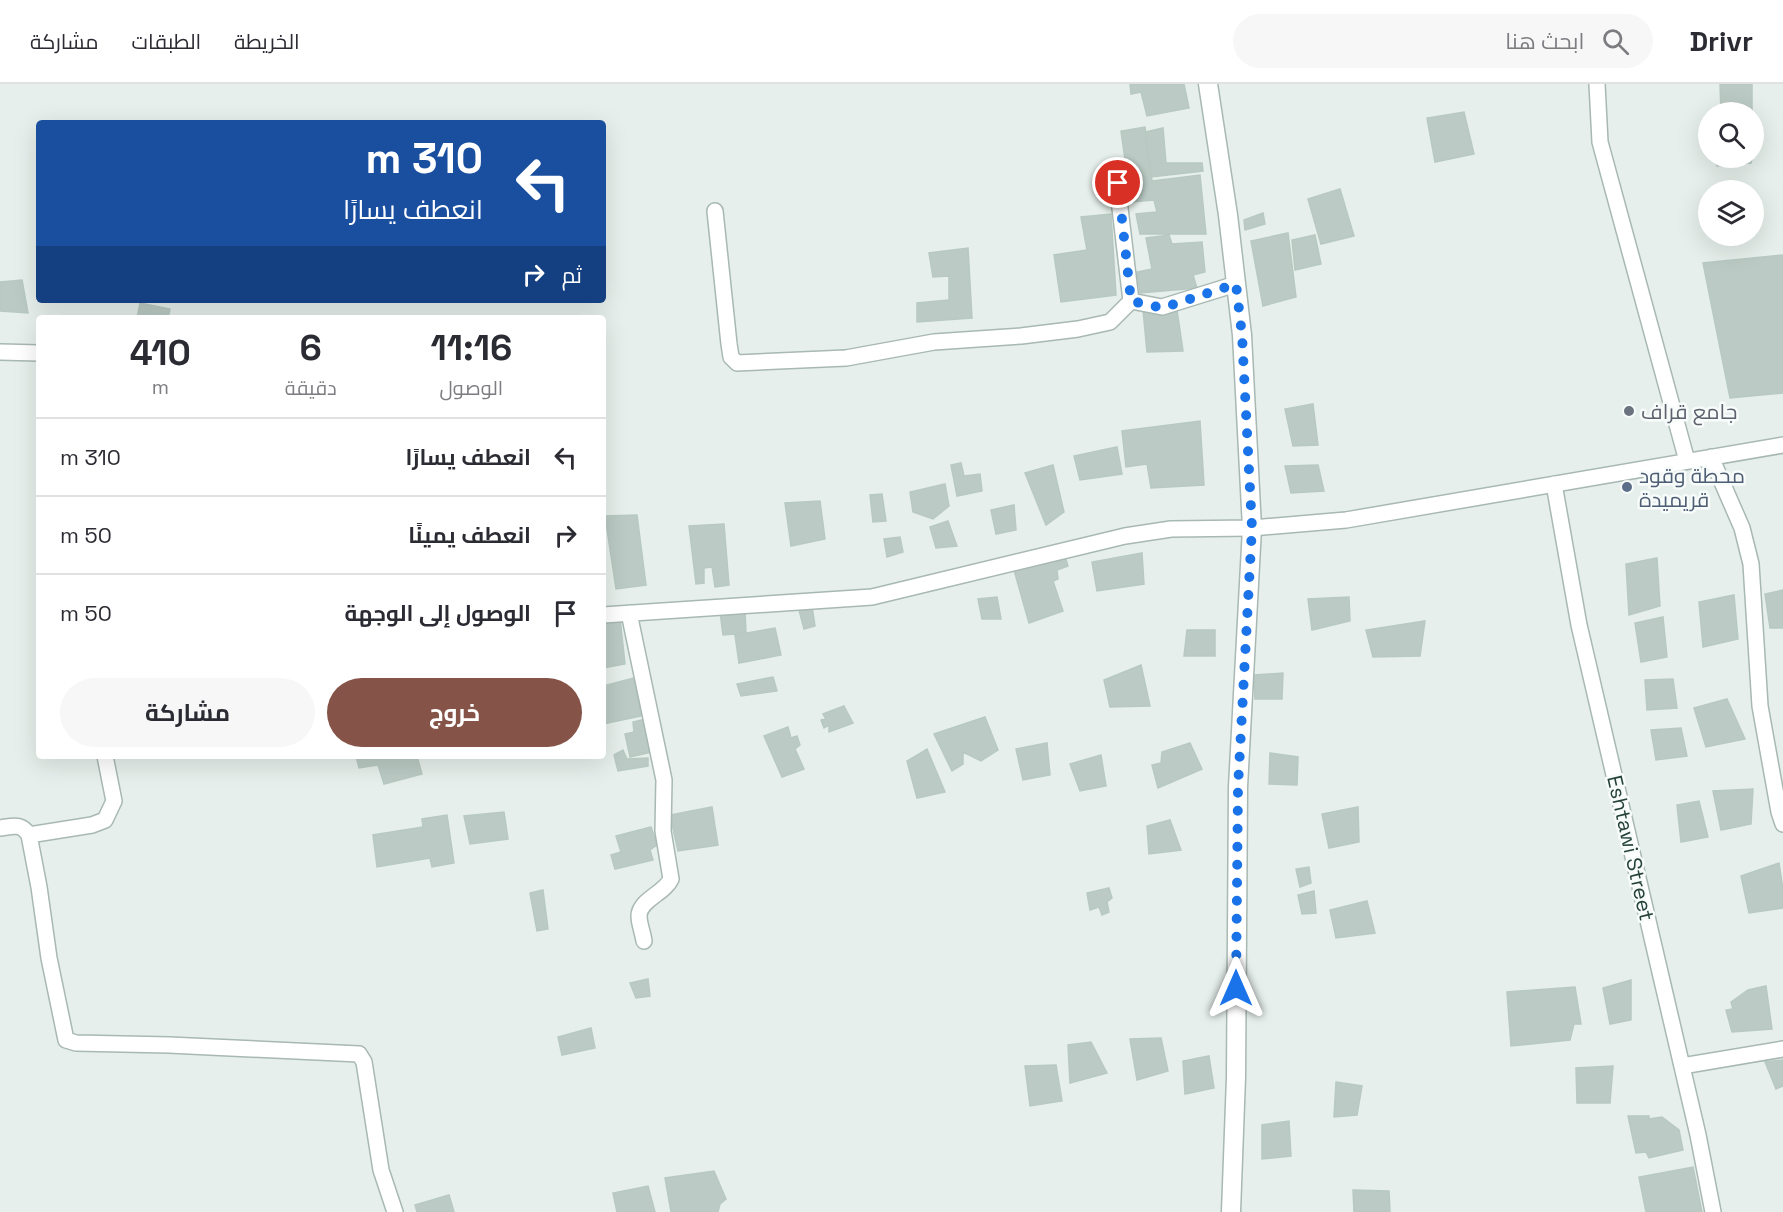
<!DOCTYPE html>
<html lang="ar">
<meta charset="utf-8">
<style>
body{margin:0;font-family:"Space Grotesk",Cairo,sans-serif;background:#f7f7f7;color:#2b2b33;direction:rtl;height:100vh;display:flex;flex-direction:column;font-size:22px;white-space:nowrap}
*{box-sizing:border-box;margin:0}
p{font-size:20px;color:#7c7c81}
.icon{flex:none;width:33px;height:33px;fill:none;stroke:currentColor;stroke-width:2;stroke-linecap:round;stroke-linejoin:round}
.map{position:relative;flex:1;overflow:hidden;direction:ltr}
.panel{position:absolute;left:36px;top:231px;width:570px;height:444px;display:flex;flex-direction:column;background:#fff;border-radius:6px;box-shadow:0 6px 24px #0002;direction:rtl}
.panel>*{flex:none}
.hud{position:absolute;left:36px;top:36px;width:570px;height:183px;border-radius:6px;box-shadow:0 6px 24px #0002;direction:rtl;background:#1a4fa0;color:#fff;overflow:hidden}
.controls{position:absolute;left:1698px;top:18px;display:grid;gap:12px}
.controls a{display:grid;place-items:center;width:66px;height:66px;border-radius:50%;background:#fff;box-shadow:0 6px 24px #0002;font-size:30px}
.pin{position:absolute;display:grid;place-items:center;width:51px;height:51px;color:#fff;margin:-26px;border:3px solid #fff;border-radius:50%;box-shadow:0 2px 6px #0007}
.me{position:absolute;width:66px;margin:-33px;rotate:0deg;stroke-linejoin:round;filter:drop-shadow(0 0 4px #0008)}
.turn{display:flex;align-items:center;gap:21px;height:126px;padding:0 24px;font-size:27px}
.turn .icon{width:78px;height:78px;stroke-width:2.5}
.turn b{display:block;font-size:42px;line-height:51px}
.then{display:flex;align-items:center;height:57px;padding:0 24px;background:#0003;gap:12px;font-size:22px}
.eta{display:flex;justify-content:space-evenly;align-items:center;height:102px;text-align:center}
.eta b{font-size:36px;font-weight:700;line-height:42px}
.action{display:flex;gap:12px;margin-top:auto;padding:12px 24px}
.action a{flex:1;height:69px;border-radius:36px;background:#855347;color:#fff;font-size:24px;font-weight:700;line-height:69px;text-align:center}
.action a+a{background:#f7f7f7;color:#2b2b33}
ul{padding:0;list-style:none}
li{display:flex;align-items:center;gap:18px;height:78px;padding:0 24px;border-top:2px solid #e1e1e2}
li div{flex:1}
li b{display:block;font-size:22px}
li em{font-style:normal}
header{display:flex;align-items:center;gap:36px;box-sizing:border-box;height:84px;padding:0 30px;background:#fff;border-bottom:2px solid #e1e1e2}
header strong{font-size:28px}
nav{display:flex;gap:33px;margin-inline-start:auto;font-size:21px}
.search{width:420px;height:54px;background:#f7f7f7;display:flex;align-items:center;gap:15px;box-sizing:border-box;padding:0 21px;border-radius:33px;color:#7c7c81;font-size:22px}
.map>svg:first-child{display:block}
.building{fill:#bbcac4;stroke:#b8c9c2;stroke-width:1.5}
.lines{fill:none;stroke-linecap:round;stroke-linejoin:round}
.minor-casing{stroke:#a8b8b2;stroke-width:18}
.tertiary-casing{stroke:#a8b8b2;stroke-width:21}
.minor{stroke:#fff;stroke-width:15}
.tertiary{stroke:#fff;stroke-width:18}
.route{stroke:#1a73e8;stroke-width:10;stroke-dasharray:0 18}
.worship-dot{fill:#6b7280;stroke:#f7fbf9;stroke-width:2}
.service-dot{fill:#5c6f8a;stroke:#f7fbf9;stroke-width:2}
.labels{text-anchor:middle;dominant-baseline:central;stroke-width:5;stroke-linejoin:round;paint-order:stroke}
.worship-label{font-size:21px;fill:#5b616d;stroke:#f7fbf9;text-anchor:start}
.service-label{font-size:21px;fill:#4e5e75;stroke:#f7fbf9;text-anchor:start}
.street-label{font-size:21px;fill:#24423a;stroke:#f7fbf9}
</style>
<header>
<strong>Drivr</strong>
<div class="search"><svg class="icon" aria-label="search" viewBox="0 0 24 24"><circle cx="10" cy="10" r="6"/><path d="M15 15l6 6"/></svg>ابحث هنا</div>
<nav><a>الخريطة</a><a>الطبقات</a><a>مشاركة</a></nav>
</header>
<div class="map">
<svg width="1783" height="1128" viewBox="0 0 1783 1128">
<rect width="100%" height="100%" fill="#e6efeb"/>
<path class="building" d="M1130,0h54l5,24 -42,8 -6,-24 -10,2z
M1720,0h32v28h-31z
M1464,28l10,42 -39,8 -8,-44z
M1706,35h2v33z
M1145,43l7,54 48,-6 6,59h-66l-4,-20 21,-2 -3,-12 -23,2 -10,-71z
M1163,44l3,35h36l1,8 -52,6 -6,-45z
M1717,74h35l-1,5 -34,3z
M1340,105l14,47 -33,8 -13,-45z
M1263,129l2,11 -20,6 -1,-10z
M1111,130l5,81 -55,7 -7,-47 33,-5 -6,-33z
M1288,149l8,64 -33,9 -12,-65z
M1169,151l3,9 30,-2 3,30 -12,3 4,13 -57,5 -3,-21 15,-3 -6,-31z
M1315,151l6,29 -26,6 -3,-30z
M968,164l4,70 -55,4v-19l32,-3v-24l-16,1 -4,-24z
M1783,171v138l-53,5 -27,-135z
M22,196l6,33 -28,-2v-29z
M140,219l30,6 -2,9h-31z
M140,219l30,6 -2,9h-31z
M1143,226h34l6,41 -36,1z
M1313,320l5,41 -25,1 -8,-37z
M1200,337l4,64 -53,3 -4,-24 -21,3 -4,-36z
M1117,363l5,27 -42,6 -6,-24z
M961,379l3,13 16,-2 2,17 -25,5 -6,-31z
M1053,381l11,47 -18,13 -21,-52z
M1318,381l6,26 -33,2 -6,-27z
M945,400l4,22 -16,13 -20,-7 -3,-20z
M882,410l4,27 -13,1 -3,-27z
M820,417l5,38 -34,7 -6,-43z
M1014,421l2,25 -20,4 -5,-24z
M637,431l9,70 -30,4 -11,-73z
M948,437l9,25 -21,2 -6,-21z
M724,440l5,61 -14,2 -3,-20 -8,1v15l-8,1 -7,-58z
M900,453l3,15 -16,5 -3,-18z
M1142,469l2,31 -47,7 -5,-29z
M1065,472l3,10 -11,4 1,9 -5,2 10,30 -34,12 -15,-53z
M1657,474l3,48 -31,9 -3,-51z
M1783,506v38h-13l-5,-34z
M1734,511l4,44 -35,8 -4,-45z
M997,513l4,22h-19l-4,-20z
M1349,513l1,24 -38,9 -4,-31z
M812,522l3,20 -11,3 -5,-19z
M745,527l1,22 -23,2 -3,-23z
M1663,533l4,40 -26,5 -6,-39z
M620,534l5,46 -22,4v-49z
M1425,537l-5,35 -47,1 -7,-27z
M775,544l6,27 -42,8 -4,-28z
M1187,546h28v26h-31z
M1141,581l9,41 -40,1 -6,-27z
M1283,589l-1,26h-27l-1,-24z
M773,593l4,14 -36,5 -4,-12z
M634,594l7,38 -38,8v-38z
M1673,595l4,29 -30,2 -2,-30z
M1727,615l18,40 -39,8 -12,-39z
M844,622l9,17 -24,9v-7l-5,3 -3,-8 5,-1 -3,-5z
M985,633l13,33 -17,11 -18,-9v12l-11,7 -18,-37z
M646,635l6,33 -22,5 -5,-23 9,-2 -1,-10z
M788,643l3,11 6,-2 3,9 -5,4 9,20 -22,8 -18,-41z
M1681,644l6,28 -31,4 -5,-30z
M1047,659l3,32 -27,5 -7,-31z
M1190,659l12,26 -44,19 -6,-23 9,-2 1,-11z
M927,665l18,43 -28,6 -10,-37z
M623,666l4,9 21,-1v8l-30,5 -4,-16z
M1270,669l28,4 -1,28 -28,-1z
M1101,671l5,31 -26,5 -10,-27z
M356,672h61l5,18 -38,10 -6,-19 -19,3z
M1753,705l-2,35 -30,6 -8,-39z
M1699,717l9,36 -27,5 -4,-37z
M712,723l6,38 -40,6 -8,-36z
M1358,723l1,35 -30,6 -7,-34z
M504,728l4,27 -38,5 -6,-28z
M447,731l7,48 -22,4 -2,-9 -53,9 -4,-32 50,-8 -1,-8z
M1170,736l11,30 -32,4 -2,-28z
M651,743l6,18 -7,5 3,10 -38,9 -4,-14 10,-3 -5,-16z
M1779,779l4,26v19l-34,5 -8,-37z
M1309,783l2,16 -11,4 -4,-18z
M1109,804l3,10 -5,4 2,10 -7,3 -3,-8 -9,3 -3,-17z
M543,806l5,39 -11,2 -7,-38z
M1314,807l2,22 -14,1 -4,-19z
M1367,817l8,32 -39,5 -6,-28z
M648,895l2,17 -14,2 -6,-15z
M1631,896v40l-21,4 -7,-36z
M1766,902l6,43 -40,3 -6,-22 7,-1 -2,-7 17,-12z
M1575,903l6,37h-7l-4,16 -59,6 -4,-54z
M591,944l4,20 -33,7 -4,-18z
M1161,954l7,33 -31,9 -7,-41z
M1091,958l16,31 -37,10 -2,-38z
M1209,972l5,32 -29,6 -2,-33z
M1783,976v26l-7,3 -11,-27z
M1056,981l6,36 -32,5 -5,-40z
M1613,982l-3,37h-33l-1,-35z
M1336,998l26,4 -5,29 -23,2z
M1628,1032h21v3l13,-2 17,13 4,20 -34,8 -3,-6 -10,1z
M1289,1037l2,35 -29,3v-34z
M1693,1083l9,45h-56l-7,-35z
M714,1087l12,28 -6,5 -2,8h-47l-6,-34z
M648,1102l7,26h-38l-4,-19z
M1353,1106l36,1 1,21h-36z
M449,1111l5,17h-37l-2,-7z"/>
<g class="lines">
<g class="minor-casing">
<path id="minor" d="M1597,0l3,58 87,319
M1117,99l14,118
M715,127l14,133 2,13 6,6 109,-5 88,-16 87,-6 57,-7 32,-7 21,-21 31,6 74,-23
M0,268l39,1
M1711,373l31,71 9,36 9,142 19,106 4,12
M1554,400l25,141 119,510 15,77
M629,529l35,167 -1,51 8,48c-6,14 -32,21 -32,37 0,8 4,17 5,25
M603,531l269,-18 253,-61 46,-7 81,-1 94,-8 437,-75
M0,744c14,-2 21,-5 29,7l10,52 10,71 17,82 10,3 93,2 190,9 5,8 17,108 14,42
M29,751l63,-10 13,-5 9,-19 -9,-45
M1682,982l101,-17"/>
</g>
<g class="tertiary-casing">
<path id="tertiary" d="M1208,0l20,131 14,120 10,193 -14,259 -2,290 -5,135"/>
</g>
<use href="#minor" class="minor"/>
<use href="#tertiary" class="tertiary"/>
</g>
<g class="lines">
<path class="route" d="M1118,99l13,118 31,7 74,-24 6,51 10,193 -14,259 -2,201"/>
</g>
<circle class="worship-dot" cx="1629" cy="327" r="6"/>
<circle class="service-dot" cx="1627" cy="403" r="6"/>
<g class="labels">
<g class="worship-label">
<text x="1641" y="327">جامع قراف</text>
</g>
<g class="service-label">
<text x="1639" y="391">محطة وقود<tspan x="1639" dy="24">قريميدة</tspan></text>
</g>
<g class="street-label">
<text transform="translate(1631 764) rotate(77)">Eshtawi Street</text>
</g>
</g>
</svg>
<div class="controls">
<a><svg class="icon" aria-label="search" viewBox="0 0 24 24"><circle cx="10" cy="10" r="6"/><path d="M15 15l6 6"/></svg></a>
<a><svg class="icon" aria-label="layers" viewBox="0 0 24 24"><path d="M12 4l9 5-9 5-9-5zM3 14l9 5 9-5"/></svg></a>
</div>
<div class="pin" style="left:1118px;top:99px;background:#d93025"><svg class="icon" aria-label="arrive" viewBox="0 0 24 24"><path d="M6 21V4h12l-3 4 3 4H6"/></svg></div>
<svg class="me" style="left:1236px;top:904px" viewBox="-20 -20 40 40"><path d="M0-17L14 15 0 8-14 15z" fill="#1a73e8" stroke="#fff" stroke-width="4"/></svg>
<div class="hud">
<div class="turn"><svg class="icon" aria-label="left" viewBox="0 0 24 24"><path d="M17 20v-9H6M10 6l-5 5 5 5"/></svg><div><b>310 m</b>انعطف يسارًا</div></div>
<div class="then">ثم<svg class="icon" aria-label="right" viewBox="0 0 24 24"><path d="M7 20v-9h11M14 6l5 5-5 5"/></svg></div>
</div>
<section class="panel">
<div class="eta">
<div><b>11:16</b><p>الوصول</p></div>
<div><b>6</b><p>دقيقة</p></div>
<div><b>410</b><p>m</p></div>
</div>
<ul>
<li><svg class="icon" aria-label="left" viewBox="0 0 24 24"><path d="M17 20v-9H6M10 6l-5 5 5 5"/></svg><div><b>انعطف يسارًا</b></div><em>310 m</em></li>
<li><svg class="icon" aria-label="right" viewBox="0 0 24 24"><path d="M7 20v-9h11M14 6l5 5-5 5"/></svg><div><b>انعطف يمينًا</b></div><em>50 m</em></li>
<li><svg class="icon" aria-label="arrive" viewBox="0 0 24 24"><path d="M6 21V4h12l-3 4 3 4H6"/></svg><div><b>الوصول إلى الوجهة</b></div><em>50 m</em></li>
</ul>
<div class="action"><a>خروج</a><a>مشاركة</a></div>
</section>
</div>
